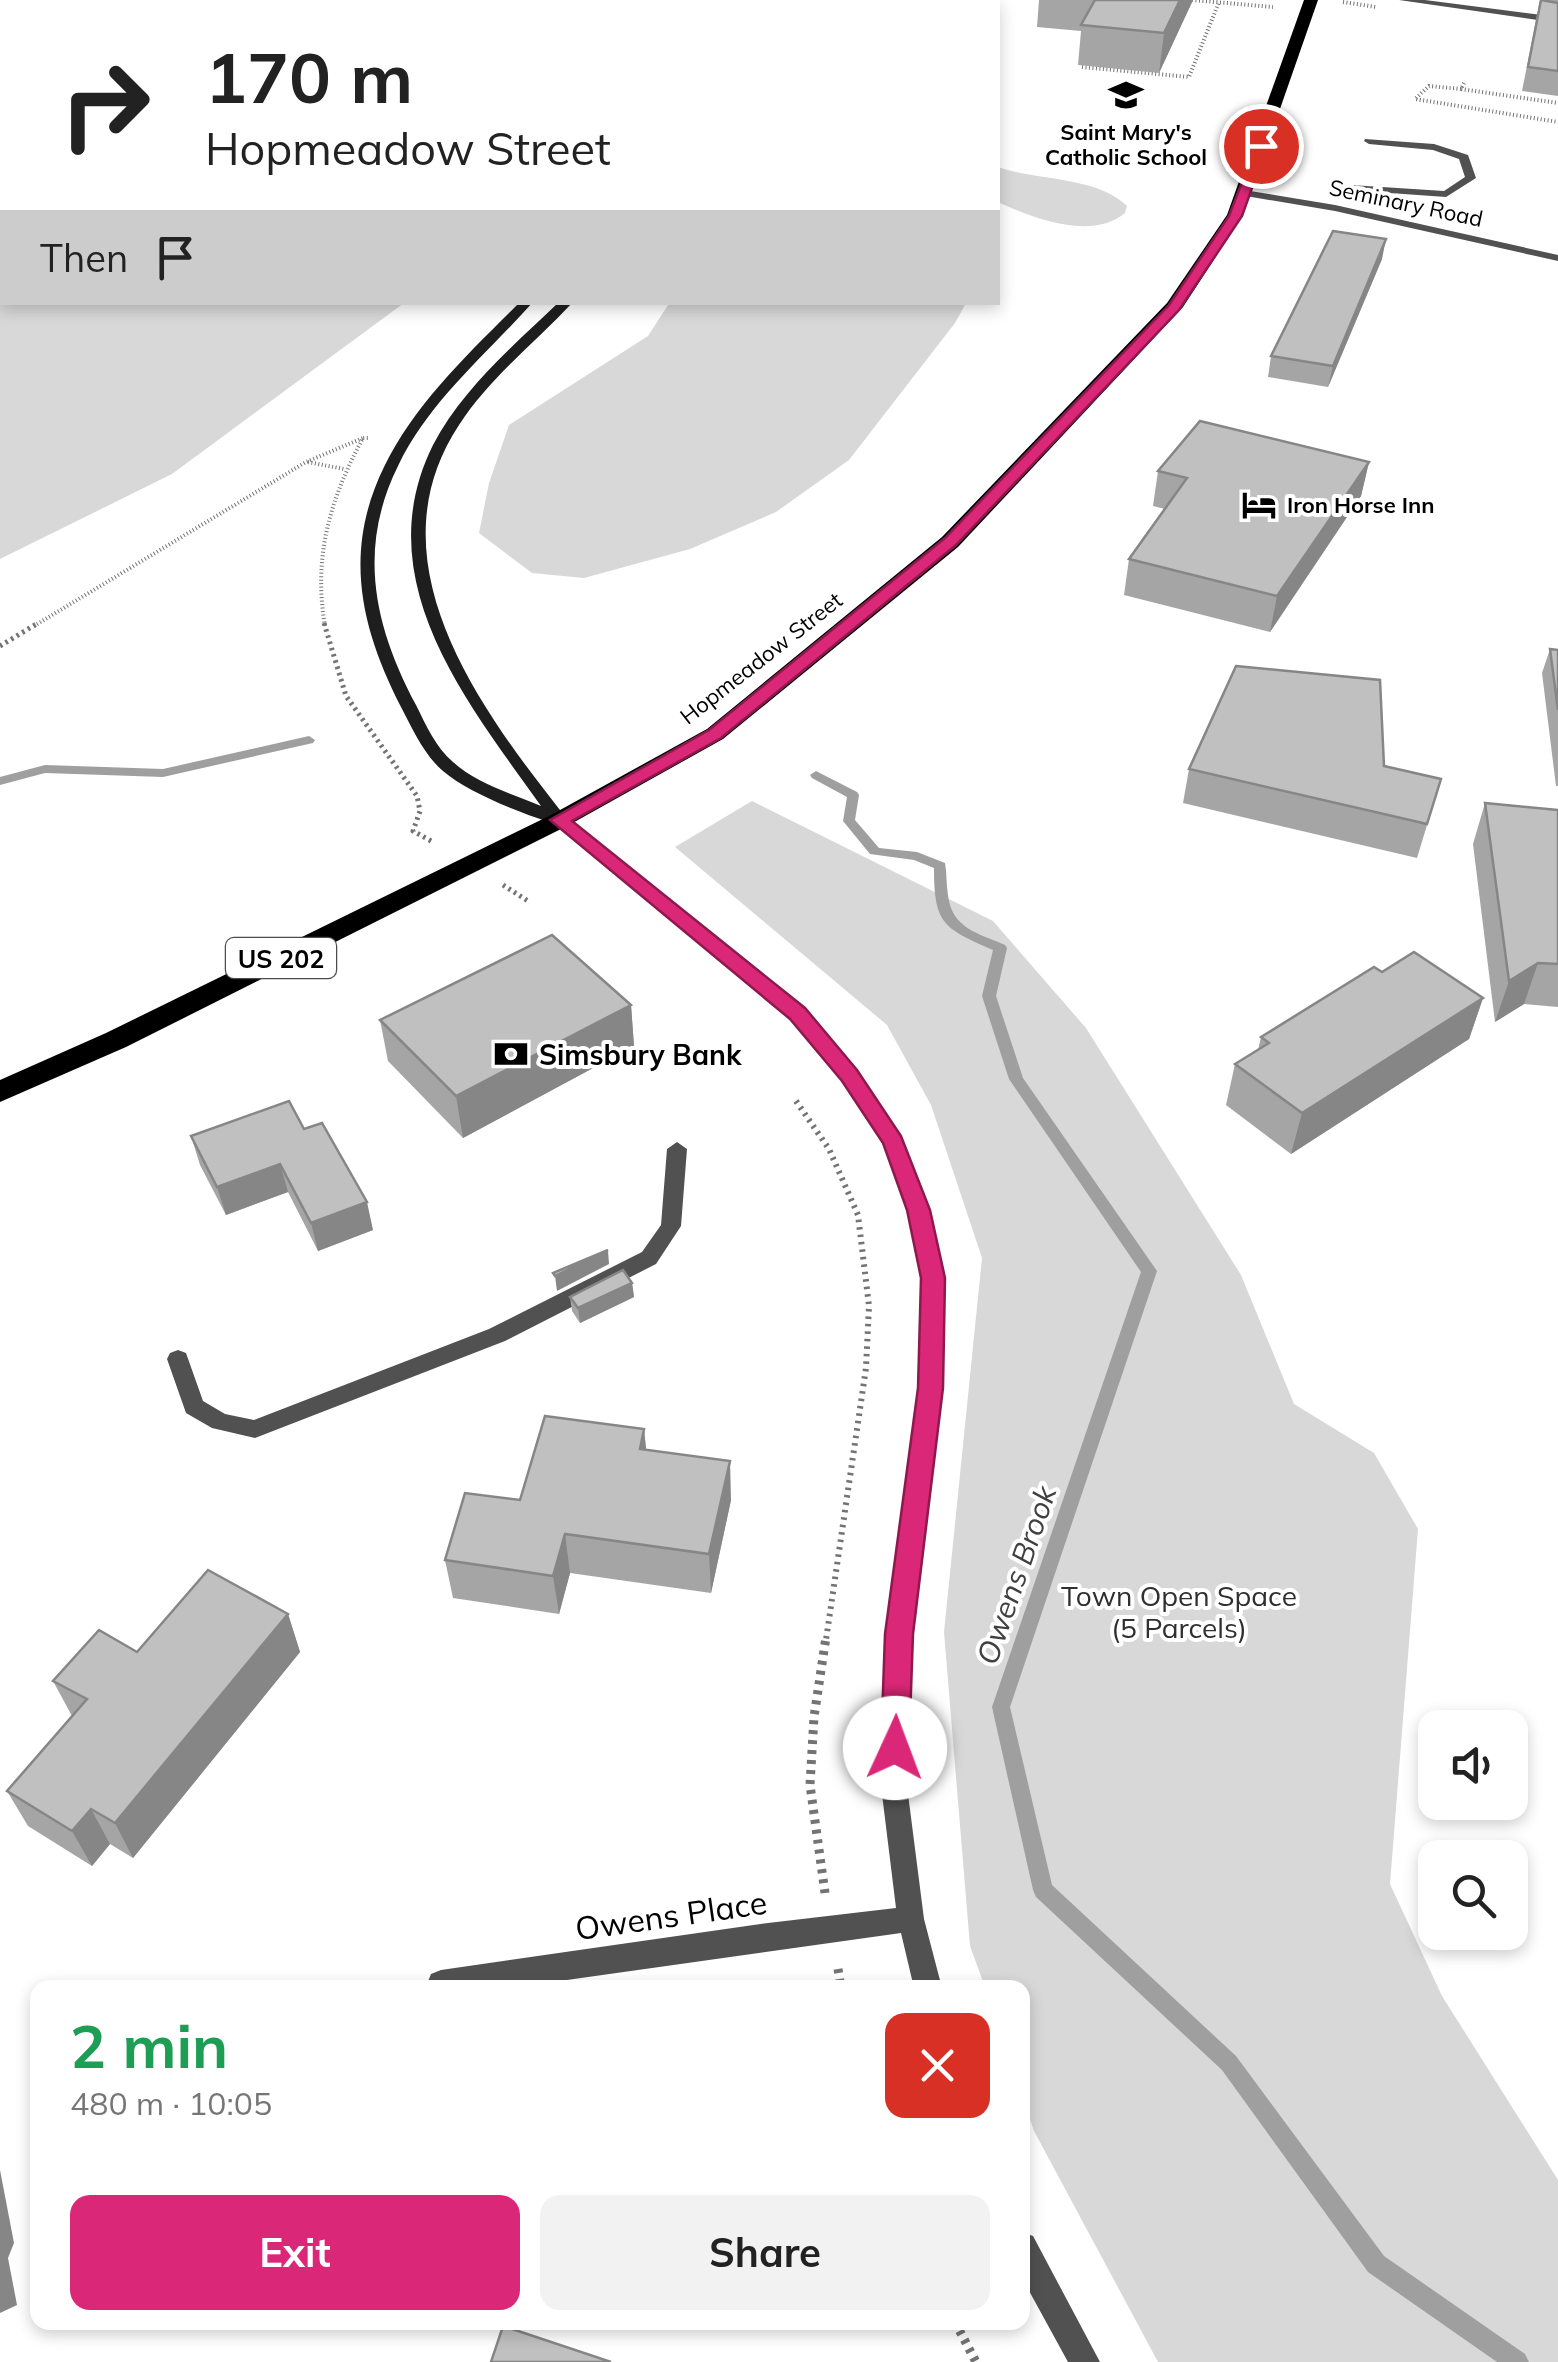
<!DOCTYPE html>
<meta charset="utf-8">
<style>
body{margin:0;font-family:Mulish,sans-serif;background:#f2f2f2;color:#222;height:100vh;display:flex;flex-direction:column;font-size:38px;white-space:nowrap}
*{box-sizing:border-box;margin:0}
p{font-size:32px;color:#767676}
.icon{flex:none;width:55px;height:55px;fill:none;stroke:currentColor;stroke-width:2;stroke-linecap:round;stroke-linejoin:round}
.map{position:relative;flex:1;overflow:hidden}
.drawer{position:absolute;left:30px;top:1980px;width:1000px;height:350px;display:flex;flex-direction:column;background:#fff;border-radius:20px;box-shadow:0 5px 15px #0003}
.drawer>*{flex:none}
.hud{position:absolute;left:0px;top:0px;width:1000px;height:305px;box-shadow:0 5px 15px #0003;background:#fff;color:#222;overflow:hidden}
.buttons{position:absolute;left:1418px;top:1710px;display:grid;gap:20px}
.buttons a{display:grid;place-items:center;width:110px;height:110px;border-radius:20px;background:#fff;box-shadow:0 5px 15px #0003;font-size:50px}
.pin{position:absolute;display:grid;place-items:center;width:85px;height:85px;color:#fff;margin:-42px;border:5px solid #fff;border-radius:50%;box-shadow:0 2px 10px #0007}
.me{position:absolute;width:110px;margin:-55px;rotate:2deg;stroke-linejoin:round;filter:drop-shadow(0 0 8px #0008)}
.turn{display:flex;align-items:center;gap:35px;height:210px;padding:0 40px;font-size:45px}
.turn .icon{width:130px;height:130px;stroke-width:2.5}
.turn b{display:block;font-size:70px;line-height:85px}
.then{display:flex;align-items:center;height:95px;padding:0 40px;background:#0003;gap:20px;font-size:38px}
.round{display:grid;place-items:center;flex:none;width:105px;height:105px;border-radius:20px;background:#f2f2f2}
.headline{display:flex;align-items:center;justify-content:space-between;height:170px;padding:0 40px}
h1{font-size:60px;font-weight:700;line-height:75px;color:#1e9e55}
.cta{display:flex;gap:20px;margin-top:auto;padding:20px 40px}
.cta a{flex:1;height:115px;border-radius:20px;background:#db2777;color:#fff;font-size:40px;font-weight:700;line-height:115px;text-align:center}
.cta a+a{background:#f2f2f2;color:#222}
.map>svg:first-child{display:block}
.green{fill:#d8d8d8}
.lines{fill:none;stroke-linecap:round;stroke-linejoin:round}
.stream{fill:#9f9f9f;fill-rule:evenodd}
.path-far3{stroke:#737373;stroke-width:4;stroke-dasharray:1 2.5;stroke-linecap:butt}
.path-far2{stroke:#737373;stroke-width:5;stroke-dasharray:2.5 4;stroke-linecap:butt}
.path-far1{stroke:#737373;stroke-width:6;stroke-dasharray:2.5 5;stroke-linecap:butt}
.path{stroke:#737373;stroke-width:9;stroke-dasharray:4 6;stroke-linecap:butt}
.lane{fill:#515151;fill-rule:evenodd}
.street{fill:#515151;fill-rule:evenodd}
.secondary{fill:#1e1e1e;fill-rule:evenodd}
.highway{fill:#000;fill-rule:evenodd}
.wall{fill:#a5a5a5}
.shaded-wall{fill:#868686}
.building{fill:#c0c0c0;stroke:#868686;stroke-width:2.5}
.route{fill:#db2777;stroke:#8e194d;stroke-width:2.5}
.labels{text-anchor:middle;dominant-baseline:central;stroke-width:8;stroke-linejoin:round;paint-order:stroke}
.far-poi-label{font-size:22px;font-weight:bold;fill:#000;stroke:#fff}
.far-street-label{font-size:22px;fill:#000;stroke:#fff}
.shield{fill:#fff;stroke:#4c4c4c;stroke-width:2.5}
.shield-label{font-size:25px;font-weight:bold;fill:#000}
.poi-label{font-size:28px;font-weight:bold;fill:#000;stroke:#fff;text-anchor:start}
.park-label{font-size:28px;fill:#2f2f2f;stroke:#fff}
.water-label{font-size:30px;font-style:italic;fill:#404040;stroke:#fff}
.near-street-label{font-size:32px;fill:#000;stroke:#fff}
</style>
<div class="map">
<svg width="1558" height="2362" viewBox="0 0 1558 2362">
<rect width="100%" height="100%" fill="#fff"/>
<path class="green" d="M0,0l394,2h-392v300l402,1 -232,171 -172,85z
M998,167c39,14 98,9 129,39l-2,7c-33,28 -93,5 -127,-11z
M670,302l296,1 -11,20 -106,137 -73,52 -86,37 -106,29 -52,-5 -53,-40 10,-50 20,-58 139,-89z
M752,801l241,120 93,107 155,247 53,129 80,49 44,76 -28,355 52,112 116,184v182h-400l-124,-231 -11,-33 -1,-110 -37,-1 -15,-41 -26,-314 38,-374 -51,-153 -44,-80 -212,-178z"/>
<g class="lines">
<path class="stream" d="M309,736l6,4 -2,3 -150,34 -118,-4 -45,12v-8l45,-12 118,4z
M816,771l41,21 2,3 -4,25 24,28 38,4 28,11c2,10 1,21 3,32 4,34 30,38 57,50l2,3 -11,48 27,82 134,193 -147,436 42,178 184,171 148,200 141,98 4,8h-32l-129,-90 -146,-202 -186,-173 -3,-7 -41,-183 149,-435 -132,-193 -27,-83 11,-46c-50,-22 -59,-26 -59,-82l-20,-8 -44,-6 -27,-33 4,-24 -35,-19 -2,-3z"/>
<path class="path-far3" d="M1192,0l81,7
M1343,2l33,5
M1082,67l107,10 30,-75
M1464,83l-3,6 97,14
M1461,89l-32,-3 -14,13 143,23
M308,462l36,7
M34,626l272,-164 57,-24
M325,626c-12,-69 5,-127 38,-188h6"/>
<path class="path-far2" d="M324,623l22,73 71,100 3,15 -7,20 20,11
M0,646l38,-23
M503,885l25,16"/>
<path class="path-far1" d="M796,1101l33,48 29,66 11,91 -3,62 -40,272"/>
<path class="path" d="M825,1893l-15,-108 4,-68 12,-80
M838,1969l3,19
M955,2322l21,40"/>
<path class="lane" d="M1365,139l69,5 34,11 8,23 -30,19 -99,-7v-4l4,-1 93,6 21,-14 -6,-18 -26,-9 -64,-6 -5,-3z
M677,1142l10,7 -6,77 -25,38 -151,77 -250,97 -43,-10 -26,-15 -19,-54 3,-6 8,-3 8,3 17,48 22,13 29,6 235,-91 153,-77 19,-27 6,-76z"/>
<path class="street" d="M1399,0h26l133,17v6z
M1244,190l91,15 223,50v6l-223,-50 -95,-16v-4z
M560,815l6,1 239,194 51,61 44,66 28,72 15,69 -1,110 -31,247 -4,151 17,133 18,69h-28l-13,-55 -391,55h-81l-2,-4 4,-10 10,-4 327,-47 128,-15 -15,-122 6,-151 33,-247 3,-110 -15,-69 -24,-66 -42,-62 -51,-63 -237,-194 -2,-4z
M1022,2232l11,4 67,126h-32l-46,-84z"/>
<path class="secondary" d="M520,302h13c-47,53 -104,99 -135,164 -41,83 -24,160 18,239 10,20 20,43 37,57 23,21 59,32 88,44 -74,-104 -175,-226 -108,-361 29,-56 81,-100 126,-143h14c-38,41 -83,75 -114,123 -91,138 24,288 109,395l-8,5c-33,-9 -92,-32 -117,-54 -19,-16 -31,-43 -42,-64 -41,-80 -58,-156 -17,-240 31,-64 86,-115 136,-165z"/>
<path class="highway" d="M1304,0h14l-75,215 -60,92 -225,240 -235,192 -154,86 -443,222 -126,55v-22l106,-47 445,-218 156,-86 235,-192 225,-234 60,-88z"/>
</g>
<path class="wall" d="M1039,0h154l-34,73 -81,-8 3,-34 -44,-4z
M1540,0h18v96l-36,-5z
M1382,259l-54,128 -60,-10 3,-21z
M1369,462l-8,34 -91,136 -146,-37 5,-36 36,-50 -12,-3 5,-35z
M1550,649l8,1v136h-2l-14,-113z
M1384,766l57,13 -24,79 -234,-55 6,-34z
M1485,803l73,7v197l-34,-3 -29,18 -22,-178z
M1382,972l101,26 -14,41 -178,115 -65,-49 9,-41 23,-14 3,-13z
M631,1005l3,41 -171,92 -75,-77 -8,-41z
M304,1129l69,101 -55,21 -30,-59 -62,23 -26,-50 -9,-29z
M632,1283l2,14 -54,26 -8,-12 -2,-14z
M644,1429l2,21 85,50 -20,93 -141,-20 -11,41 -106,-16 -8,-38 75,-60z
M288,1614l12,38 -167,206 -23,-14 -18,22 -64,-40 -21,-35 65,-75 -19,-35 84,-29z"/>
<path class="shaded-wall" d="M1180,0h13l-34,73 5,-40z
M1386,239l-4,20 -54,128 5,-21z
M1369,462l-8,34 -91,136 7,-36z
M1538,963l-14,41 -29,18 14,-41z
M1483,998l-14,41 -178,115 11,-41z
M631,1005l3,41 -171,92 -7,-42z
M280,1164l8,28 -62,23 -9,-28z
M367,1202l6,28 -55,21 -7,-28z
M608,1250l1,14 -52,27 -2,-15z
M632,1283l2,14 -54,26 -2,-15z
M644,1429l4,39 -8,-19z
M730,1461l1,39 -20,93 -2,-39z
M565,1534l5,39 -11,41 -6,-38z
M288,1614l12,38 -167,206 -18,-35z
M91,1809l19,35 -18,22 -20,-35z
M0,2170l14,73 -6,15 9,47 -17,8z"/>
<path class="building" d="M1095,0h85l-16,33 -83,-8z
M1541,0l17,3v68l-30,-4z
M1333,231l53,8 -53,127 -62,-10z
M1200,421l169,41 -92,134 -148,-37 58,-81 -29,-7z
M1550,649l8,1v60z
M1236,666l144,14 4,86 57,13 -14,45 -238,-55z
M1485,803l73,7v154l-20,-1 -29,18z
M552,935l79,70 -175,91 -76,-76z
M1414,952l69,46 -181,115 -67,-49 34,-21 -8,-6 113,-70 8,5z
M289,1101l15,28 18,-6 45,79 -56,21 -31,-59 -63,23 -26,-51z
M608,1250l-53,26 -2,-3z
M623,1270l9,13 -54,25 -8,-11z
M545,1416l99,13 -4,20 90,12 -21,93 -144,-20 -12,42 -108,-16 20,-67 55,7z
M208,1570l80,44 -173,209 -24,-14 -19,22 -65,-40 80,-92 -34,-18 46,-51 38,22z
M503,2326l108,36h-120z"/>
<path class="route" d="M1257,143l10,3 -25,70 -63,94 -223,235 -235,193 -149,83 233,187 52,62 44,66 29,74 15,68 -2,110 -30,246 -4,114 -4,9 -10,4 -10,-4 -4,-9 4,-114 33,-246 3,-110 -14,-68 -24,-67 -41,-62 -52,-62 -240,-199 159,-90 236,-192 224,-233 60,-89z"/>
<defs>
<g id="school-bare" transform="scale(2.7)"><path d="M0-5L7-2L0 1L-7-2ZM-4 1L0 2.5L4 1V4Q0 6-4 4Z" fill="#000" stroke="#fff" stroke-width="2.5" paint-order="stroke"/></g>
<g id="hotel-bare" transform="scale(2.7)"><path d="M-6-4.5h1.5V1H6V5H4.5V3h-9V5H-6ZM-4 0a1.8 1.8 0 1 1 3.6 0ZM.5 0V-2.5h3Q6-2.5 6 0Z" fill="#000" stroke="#fff" stroke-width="2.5" paint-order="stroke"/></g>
<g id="bank-bare" transform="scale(2.7)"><path d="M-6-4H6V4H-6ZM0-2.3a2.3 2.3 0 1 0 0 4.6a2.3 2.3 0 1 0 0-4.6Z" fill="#000" stroke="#fff" stroke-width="2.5" paint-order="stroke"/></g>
</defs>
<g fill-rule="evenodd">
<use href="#school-bare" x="1126" y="95"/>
<use href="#hotel-bare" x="1259" y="505"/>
<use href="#bank-bare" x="511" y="1054"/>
</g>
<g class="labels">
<g class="far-poi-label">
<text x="1126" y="132">Saint Mary's<tspan x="1126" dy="25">Catholic School</tspan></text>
<text x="1287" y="505" text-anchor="start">Iron Horse Inn</text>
</g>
<g class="far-street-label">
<text transform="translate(1406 203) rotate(12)">Seminary Road</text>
<text transform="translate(761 658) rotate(-38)">Hopmeadow Street</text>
</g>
<rect class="shield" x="226" y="938" width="110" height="40" rx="8"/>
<g class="shield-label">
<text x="281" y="958">US 202</text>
</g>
<g class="poi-label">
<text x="539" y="1054">Simsbury Bank</text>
</g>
<g class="park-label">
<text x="1179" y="1595">Town Open Space<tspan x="1179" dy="32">(5 Parcels)</tspan></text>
</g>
<g class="water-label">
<text transform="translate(1016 1575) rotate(-71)">Owens Brook</text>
</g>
<g class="near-street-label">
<text transform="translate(671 1915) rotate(-8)">Owens Place</text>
</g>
</g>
</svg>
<div class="buttons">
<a><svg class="icon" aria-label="sound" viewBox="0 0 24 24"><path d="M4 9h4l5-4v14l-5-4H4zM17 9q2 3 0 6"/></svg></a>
<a><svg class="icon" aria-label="search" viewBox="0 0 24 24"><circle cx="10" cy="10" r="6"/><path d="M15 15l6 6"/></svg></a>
</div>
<div class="pin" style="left:1261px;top:146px;background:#d93025"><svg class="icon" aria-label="arrive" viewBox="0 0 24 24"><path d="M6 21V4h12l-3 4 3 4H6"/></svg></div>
<svg class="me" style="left:895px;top:1748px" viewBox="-20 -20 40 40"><circle r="19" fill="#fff"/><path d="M0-13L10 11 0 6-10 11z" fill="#db2777"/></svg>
<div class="hud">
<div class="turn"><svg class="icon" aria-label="right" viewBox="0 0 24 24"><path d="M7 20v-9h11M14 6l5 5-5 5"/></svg><div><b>170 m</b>Hopmeadow Street</div></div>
<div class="then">Then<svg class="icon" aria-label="arrive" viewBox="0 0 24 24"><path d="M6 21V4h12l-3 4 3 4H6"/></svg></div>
</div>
<section class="drawer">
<div class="headline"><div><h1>2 min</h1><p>480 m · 10:05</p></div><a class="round" style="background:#d93025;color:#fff"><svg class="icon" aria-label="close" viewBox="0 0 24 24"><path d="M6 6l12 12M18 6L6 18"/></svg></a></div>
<div class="cta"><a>Exit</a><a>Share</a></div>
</section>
</div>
